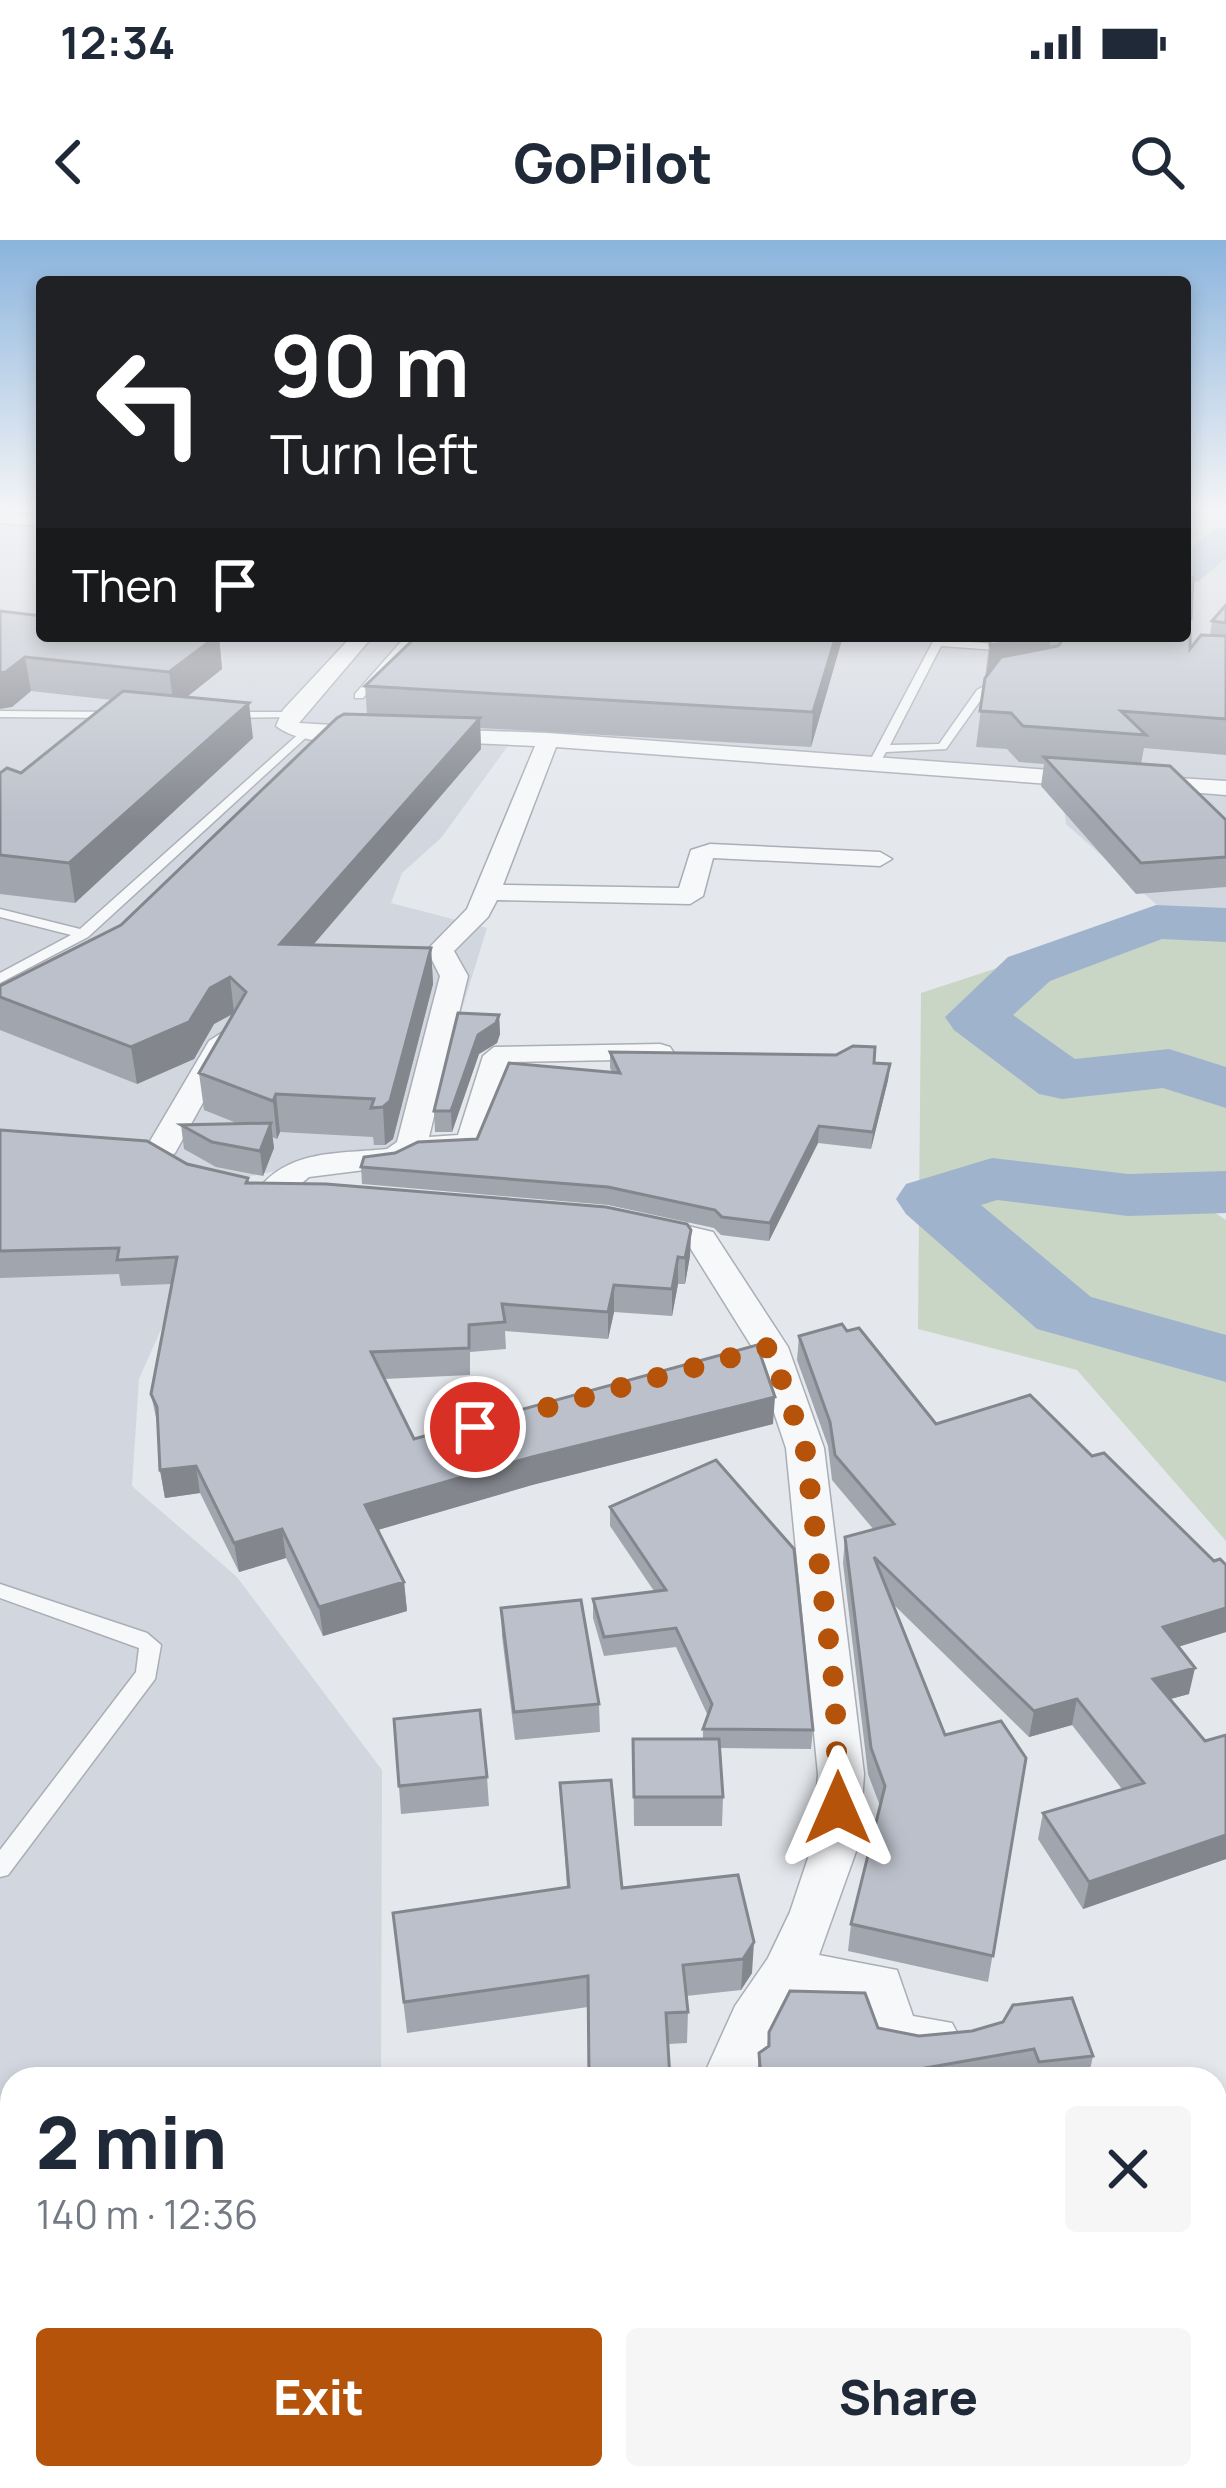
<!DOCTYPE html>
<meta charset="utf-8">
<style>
body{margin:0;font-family:Manrope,sans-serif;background:#f6f6f7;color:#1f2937;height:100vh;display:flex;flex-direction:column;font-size:45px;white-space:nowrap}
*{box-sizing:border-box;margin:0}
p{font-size:39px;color:#747a83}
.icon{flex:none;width:66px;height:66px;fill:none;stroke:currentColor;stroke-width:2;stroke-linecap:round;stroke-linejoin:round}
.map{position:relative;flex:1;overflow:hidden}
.details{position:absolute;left:0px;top:1827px;width:1227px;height:423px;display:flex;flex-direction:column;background:#fff;border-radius:36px 36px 0 0;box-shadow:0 6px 18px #0003}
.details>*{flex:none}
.guide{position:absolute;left:36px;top:36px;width:1155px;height:366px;border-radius:12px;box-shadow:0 6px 18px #0003;background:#202124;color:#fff;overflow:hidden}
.pin{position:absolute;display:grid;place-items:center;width:102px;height:102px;color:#fff;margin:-51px;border:6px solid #fff;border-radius:50%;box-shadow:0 3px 12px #0007}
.me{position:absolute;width:132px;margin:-66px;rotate:0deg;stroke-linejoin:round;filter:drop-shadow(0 0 9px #0008)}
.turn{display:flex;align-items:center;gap:42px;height:252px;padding:0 36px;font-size:54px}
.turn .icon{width:156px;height:156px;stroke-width:2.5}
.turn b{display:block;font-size:84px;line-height:102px}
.then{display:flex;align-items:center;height:114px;padding:0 36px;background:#0003;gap:24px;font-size:45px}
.round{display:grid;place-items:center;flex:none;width:126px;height:126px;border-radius:12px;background:#f6f6f7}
.summary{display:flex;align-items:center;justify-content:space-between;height:204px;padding:0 36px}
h1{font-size:72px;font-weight:800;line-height:90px}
.action{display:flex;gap:24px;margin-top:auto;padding:24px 36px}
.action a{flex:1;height:138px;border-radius:12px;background:#b45309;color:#fff;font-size:48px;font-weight:800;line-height:138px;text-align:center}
.action a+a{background:#f6f6f7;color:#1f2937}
.status{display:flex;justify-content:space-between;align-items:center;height:84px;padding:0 60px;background:#fff;direction:ltr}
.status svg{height:33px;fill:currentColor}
header{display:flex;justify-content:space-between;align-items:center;height:156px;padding:0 36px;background:#fff;font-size:54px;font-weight:800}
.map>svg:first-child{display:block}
.built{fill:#d2d6de}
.green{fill:#c9d6c5}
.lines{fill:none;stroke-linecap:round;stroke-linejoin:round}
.river{fill:#9fb4cc;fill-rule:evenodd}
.service-casing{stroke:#a9aeb7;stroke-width:3}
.minor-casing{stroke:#a9aeb7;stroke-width:3}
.service{fill:#f7f8fa;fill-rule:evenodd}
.minor{fill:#f7f8fa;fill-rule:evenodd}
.wall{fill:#a1a5ae}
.shaded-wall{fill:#83868d}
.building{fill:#bbc0ca;stroke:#83868d;stroke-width:3}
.route{stroke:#b45309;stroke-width:21;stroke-dasharray:0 37.8}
</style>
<div class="status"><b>12:34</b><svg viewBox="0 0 49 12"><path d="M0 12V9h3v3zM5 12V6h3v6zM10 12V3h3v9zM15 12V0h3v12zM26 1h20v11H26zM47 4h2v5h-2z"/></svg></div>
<header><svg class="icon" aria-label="back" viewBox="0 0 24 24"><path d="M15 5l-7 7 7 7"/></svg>GoPilot<svg class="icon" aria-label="search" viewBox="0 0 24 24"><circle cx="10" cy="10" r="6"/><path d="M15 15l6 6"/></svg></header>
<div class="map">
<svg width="1226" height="2248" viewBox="0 0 1226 2248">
<rect width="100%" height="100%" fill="#e4e7ec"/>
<path class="built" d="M0,270h42v126h1143v-54l41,-11v345l-60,-3 -100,-89 -5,-40 -551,-41 -69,95 -39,35 -11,30 96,25 -66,214 -220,44 -27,114 -35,79 -7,107 105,91 145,193 -1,309h-369v335l-12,1z
M1215,1976h11v272h-422v-10h411z"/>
<path class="green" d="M1185,270h41v61l-41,11z
M1166,673l60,3v285l-20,6 20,13v321l-149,-171 -159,-41 3,-336z"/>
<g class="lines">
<path class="river" d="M1226,287v31l-27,23 -14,4v-32l28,-23z
M1156,665l70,3v34l-64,-3 -112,42 -37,34 62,44 94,-10 57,18v41l-63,-20 -101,11 -23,-5 -85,-64 -9,-13 63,-60z
M992,918l136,16 98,-3v42l-98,3 -131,-16 -16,5 110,92 135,38v47l-189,-53 -131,-115 -10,-15 10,-15z"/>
<g class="service-casing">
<path id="service" d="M406,396h10l-53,62h-8v-4z
M936,396h10l-2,4 67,5 5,3 -5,3 -70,-5 -51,99 49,-1 38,-54 20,-11 9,2 -21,13 -39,55 -60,3 -4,7h-8l-2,-2z
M0,471l115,1 5,3 -5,3 -115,-1z
M291,472l4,1v4l-68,1 -5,-3 5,-3z
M303,490l9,2 -224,205 -88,46v-10l71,-38 -71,-18v-8l80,20z
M0,1344l147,49 14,12 -6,34 -147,196 -8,2v-27l136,-178 3,-24 -139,-50z"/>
</g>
<g class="minor-casing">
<path id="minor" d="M0,273l42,3v10l-42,-3z
M352,396h21l-74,87 67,4 8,2v10c-28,5 -75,5 -98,-13l7,-16z
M433,489l115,4 543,40 11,7 -11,7 -535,-40 -53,138 176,3 12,-38 19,-6 170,8 12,7 -12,7 -167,-8 -10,38 -13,8 -193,-4 -9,17 -34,34 14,25 -39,161 29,-2 25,-79 11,-9 166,-3 10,3 4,6 -4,6 -159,3 -28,85 -24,8 -39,-1 -24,12 -87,11 -25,21h-22l-5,-7c31,-42 82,-37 130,-42l10,-7 43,-166 -13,-26 40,-41 68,-163 -110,-5 -3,-5z
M1146,536l80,5v14l-88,-7 -3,-5z
M223,792l14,9 -62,112 -16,9 -11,-2 -5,-7 66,-112z
M646,976l67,16 75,115 36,101 40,326 -5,69 -40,112 78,15 16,46 39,7 8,15 -8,15c-25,9 -49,8 -74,-1l-14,-27 -3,-22 -62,-9 -25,38 -20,47h-52l33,-73 33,-48 22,-46 23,-69 5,-69 -32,-326 -34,-101 -63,-101 -55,-13 -4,-7z
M12,2152v60l-12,2v-60z
M1215,2204l11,5v39h-36l-4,-10h29z
M352,2238h62l2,10h-62z"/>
</g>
<use href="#service" class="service"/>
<use href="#minor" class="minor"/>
</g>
<path class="wall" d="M1185,336l6,43 -2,15 1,15 20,-14 2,-14 14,-16v150l-82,-7 -3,16 85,56v67l-90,7 -95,-108 3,-22 -25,-2 -12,-13 -31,-2 14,-109h-9v-2h204z
M0,371l219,25 3,33 -35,28 66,41 -178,165 -75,-9v-121h21l91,-73 -81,-9 -19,16z
M417,396h426l-32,111 -331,-19 1,21 -168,196 118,3 2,36 -40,155 -8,6h-11l-1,-8 -93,-5 -3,7 -5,-2 2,11 -11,28 -47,-9 -32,-18 -3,-24 58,-1 -35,-14 -5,-37 34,-59 -19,10 -20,35 -57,25 -137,-54v-44l121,-61 246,-210 -2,-29z
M499,775l1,19 -3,9 -18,11 -27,78h-17l-1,-21z
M610,812l280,12 -2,16 -17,69 -53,-6 -49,98 -48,-6 -7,-7 -106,-23 -246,-21 -1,-17 116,-28 135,-67 -2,-4z
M0,890l187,34 61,14 1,5 442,47 -1,26 -5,28h-7l-6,32 -58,-4 -6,27 -103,-8 1,18 -36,3v23l-86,4 30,60 359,-15 -241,61 -154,45 26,52 3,29 -84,25 -37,-78 -47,14 -39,-79 -35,5 -5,-28 -2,-43 -7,-33 21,-110 -51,2 -2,-12 -119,4z
M799,1096l137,88 156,32 122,105 12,4v67l-48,15 11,47 -19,5 35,42 21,-6v124l-143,50 -45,-70 5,-26 79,-24 -50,-64 -43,12 -137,-134 53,132 81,23 -38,224 -140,-31 3,-27 29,-118 -12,-32 -25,-211 2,-26 29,-7 -42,-50 -4,-34 -31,-86z
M610,1267l203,223 -2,19 -91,-1 3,49 -1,29h-88l-1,-87h70v-10l5,-13 -32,-69 -72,9 -11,-38v-19l61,-8 -44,-65z
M501,1368l98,96 1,28 -85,8 -13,-104z
M394,1479l93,58 2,29 -88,8z
M560,1543l62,105 116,-13 14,98 -11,17 -55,6 2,16 -1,31 -19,1 -80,-37 -181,26 -14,-120 174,-25z
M878,1788l41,8 174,20 -5,23h-331l2,-26 8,-6 2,-15z"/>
<path class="shaded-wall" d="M219,396l3,33 -48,38 -5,-35z
M836,396h7l-32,111 2,-35z
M1042,396h9l-4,32 -61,10 4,-33z
M25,417l6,34 -19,16 -12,2v-36z
M249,463l4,35 -178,165 -6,-40z
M480,478l1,31 -197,230 -4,-35z
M431,708l2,36 -40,155 -8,6 -2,-38z
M230,737l4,36 -20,11 -20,35 -57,25 -6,-37 79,-59z
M499,775l1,19 -3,9 -18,11 -27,78 -1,-21 27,-76z
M890,824l-2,16 -17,69 2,-17z
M276,854l4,38 -3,7 -4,-38z
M271,883l3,25 -11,28 -3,-25z
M819,886l-1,17 -49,98 1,-18z
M691,990l-1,26 -5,28v-26z
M678,1017v27l-6,32v-27z
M614,1045v27l-6,27v-27z
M775,1157l-2,27 -241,61 -165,48 -2,-28 167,-48z
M196,1226l4,27 -35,5 -5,-28z
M282,1289l4,29 -47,14 -5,-29z
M404,1342l3,29 -84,25 -4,-29z
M1226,1368v24l-68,21 5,-26z
M1195,1428l-6,26 -41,11 5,-26z
M1077,1459l-5,26 -43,12 5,-26z
M1226,1595v24l-143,50 6,-27z
M754,1702l-2,31 -11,17 2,-31z
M272,2238h11l-2,10h-11z"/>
<path class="building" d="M1185,336l8,1 -2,42h-6z
M1226,365v18l-14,-2z
M0,371l42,5v20h175l-48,36 -144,-15 -19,15 -6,1z
M1185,394h5v15l11,-14 25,1v83l-105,-8 25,24 -123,-9 -12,-13 -31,-2 5,-33 16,-21 57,-11 4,-5 -8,-5h131z
M417,396h419l-23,76 -448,-26z
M991,396h51l-52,9z
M123,451l126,12 -180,160 -69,-8v-82l7,-5 14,5z
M344,474l136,4 -200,226 151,4 -41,153 -7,6 -12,1 3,-9 -98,-5 -3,7 -74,-28 47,-81 -16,-15 -20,11 -21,34 -58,25 -131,-50v-11l121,-61 216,-207z
M1044,517l126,9 56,54v37l-85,6z
M458,773l41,2 -3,8 -18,12 -27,76h-17z
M853,806l22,1 -1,16 16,1 -17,68 -54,-6 -49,97 -48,-6 -7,-7 -107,-23 -247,-20 3,-10 31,-4 23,-11 59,-3 32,-76 111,10 -10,-21 226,3z
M271,883l-11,28 -48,-9 -31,-17z
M0,890l147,11 40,23 61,14 -2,5 80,1 280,23 81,17 4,6 -6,28 -7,-1 -6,32 -58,-4 -6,27 -106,-8 3,18 -36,3v23l-98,4 43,87 343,-94 18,52 -243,60 -167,48 39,77 -85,25 -37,-78 -48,14 -38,-77 -36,4 -3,-63 -6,-13 26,-137 -60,3 2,-12 -119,3z
M842,1084l5,7 12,-3 77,96 94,-29 62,61 12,-3 110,108 6,-2 6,6v43l-63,19 32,41 -42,11 52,62 21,-6v100l-137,47 -46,-69 101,-30 -67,-84 -43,12 -160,-154 71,178 56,-14 25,37 -33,198 -142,-32 34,-138 -14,-38 -26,-211 49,-13 -59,-69 -5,-33 -31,-86z
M716,1220l78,89 19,181 -110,-1 9,-25 -36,-76 -72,9 -11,-38 73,-9 -56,-83z
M581,1360l18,104 -85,8 -13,-104z
M480,1470l7,67 -88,9 -5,-67z
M633,1499h86l4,58h-89z
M611,1540l11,108 116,-13 16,67 -11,17 -60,6 5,47 -22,1 4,66h-81l-1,-103 -184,26 -11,-89 176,-26 -9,-104z
M790,1751l75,2 13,35 41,8 53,-5 31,-9 10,-17 59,-7 21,58 -54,6 -5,-13 -154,27 1,3h-120l-2,-26 10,-7v-14z
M196,2238h76l-2,10h-67l-8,-2z
M469,2238h224l2,10h-227z"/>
<linearGradient id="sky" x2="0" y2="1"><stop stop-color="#8bb4dd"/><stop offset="0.46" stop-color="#f3f4f6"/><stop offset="1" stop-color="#f3f4f6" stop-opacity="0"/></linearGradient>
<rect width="1226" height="584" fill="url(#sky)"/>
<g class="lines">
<path class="route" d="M475,1187l295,-80 35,101 30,244 3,116"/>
</g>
</svg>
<div class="pin" style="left:475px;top:1187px;background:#d93025"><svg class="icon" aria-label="arrive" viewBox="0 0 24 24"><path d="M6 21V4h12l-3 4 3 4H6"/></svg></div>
<svg class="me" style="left:838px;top:1568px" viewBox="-20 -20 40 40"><path d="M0-17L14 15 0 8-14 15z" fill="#b45309" stroke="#fff" stroke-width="4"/></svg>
<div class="guide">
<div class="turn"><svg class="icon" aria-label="left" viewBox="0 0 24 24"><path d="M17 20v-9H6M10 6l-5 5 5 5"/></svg><div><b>90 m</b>Turn left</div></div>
<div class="then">Then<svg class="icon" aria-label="arrive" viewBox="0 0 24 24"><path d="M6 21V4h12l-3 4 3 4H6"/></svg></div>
</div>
<section class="details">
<div class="summary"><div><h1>2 min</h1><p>140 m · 12:36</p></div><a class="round"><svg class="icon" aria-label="close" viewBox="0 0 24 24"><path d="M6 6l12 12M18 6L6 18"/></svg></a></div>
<div class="action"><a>Exit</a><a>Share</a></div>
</section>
</div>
